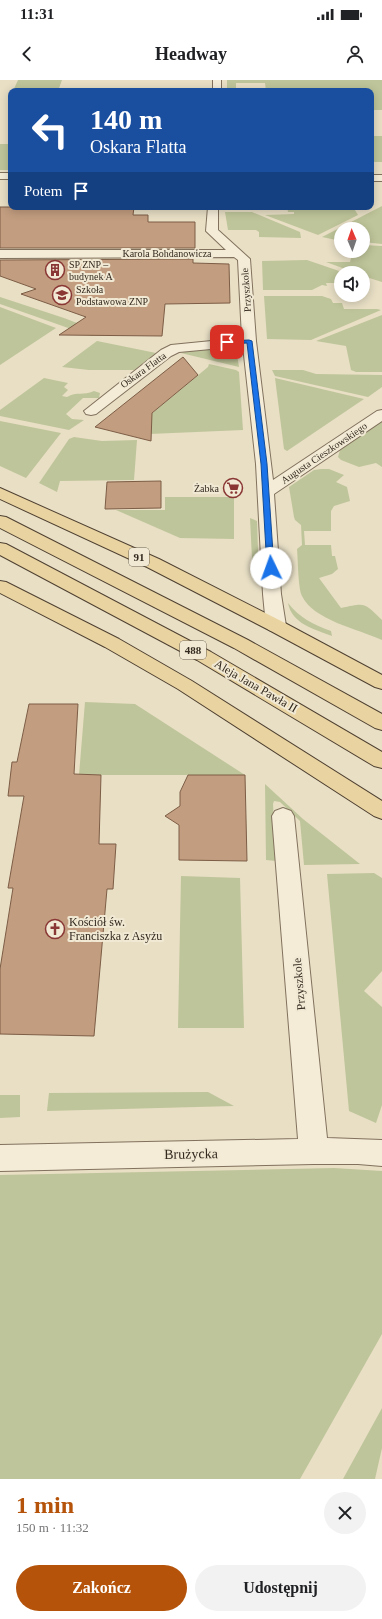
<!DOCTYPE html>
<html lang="pl">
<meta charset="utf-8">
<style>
body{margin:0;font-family:Georgia,serif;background:#f2f2f2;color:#202124;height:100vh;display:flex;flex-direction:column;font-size:15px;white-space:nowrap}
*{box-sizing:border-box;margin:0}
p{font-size:13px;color:#757577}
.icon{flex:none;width:22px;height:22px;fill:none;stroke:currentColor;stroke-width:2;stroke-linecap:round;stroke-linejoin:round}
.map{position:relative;height:1399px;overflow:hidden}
.panel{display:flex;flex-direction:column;background:#fff;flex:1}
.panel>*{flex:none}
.top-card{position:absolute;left:8px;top:8px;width:366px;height:122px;border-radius:8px;box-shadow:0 2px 10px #0003;background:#1a4fa0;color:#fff;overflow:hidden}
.needle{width:26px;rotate:358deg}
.controls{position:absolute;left:334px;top:142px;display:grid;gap:8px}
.controls a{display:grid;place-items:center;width:36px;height:36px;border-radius:50%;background:#fff;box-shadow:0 2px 10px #0003;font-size:20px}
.pin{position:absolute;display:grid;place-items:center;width:34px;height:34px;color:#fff;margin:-17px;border-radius:8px;box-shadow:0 2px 6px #0006}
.me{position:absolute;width:44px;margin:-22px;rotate:357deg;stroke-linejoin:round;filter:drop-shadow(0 0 3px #0008)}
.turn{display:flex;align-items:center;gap:14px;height:84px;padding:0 16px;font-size:18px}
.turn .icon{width:52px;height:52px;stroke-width:2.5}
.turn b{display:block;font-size:28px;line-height:34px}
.then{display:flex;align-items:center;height:38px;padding:0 16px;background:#0003;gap:8px;font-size:15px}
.round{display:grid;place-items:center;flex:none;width:42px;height:42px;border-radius:21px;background:#f2f2f2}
.summary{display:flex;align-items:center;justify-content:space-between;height:68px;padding:0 16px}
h1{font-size:24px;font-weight:700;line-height:30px;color:#b45309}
.button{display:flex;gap:8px;margin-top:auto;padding:8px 16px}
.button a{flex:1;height:46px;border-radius:24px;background:#b45309;color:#fff;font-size:16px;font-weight:700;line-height:46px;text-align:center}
.button a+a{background:#f2f2f2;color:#202124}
.status{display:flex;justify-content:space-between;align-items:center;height:28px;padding:0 20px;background:#fff;direction:ltr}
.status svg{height:11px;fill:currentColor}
header{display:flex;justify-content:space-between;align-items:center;height:52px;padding:0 16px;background:#fff;font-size:18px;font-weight:700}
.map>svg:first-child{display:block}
.green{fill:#bfc59a}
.building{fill:#c29d7f;stroke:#7d5d46}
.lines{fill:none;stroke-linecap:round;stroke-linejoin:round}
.minor-casing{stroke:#81715d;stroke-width:2}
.primary-casing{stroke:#4f4031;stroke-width:2}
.minor{fill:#f4ecd7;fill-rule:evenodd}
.primary{fill:#e8d3a1;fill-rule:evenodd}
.route{fill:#1a73e8;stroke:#114b97}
.labels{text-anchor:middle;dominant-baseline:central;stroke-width:4;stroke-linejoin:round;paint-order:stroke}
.far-street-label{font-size:10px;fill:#33291f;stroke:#f1e9d3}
.far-poi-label{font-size:10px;fill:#33291f;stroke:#f1e9d3;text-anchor:start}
.shield{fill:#f1e9d3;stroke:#6c6355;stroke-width:1}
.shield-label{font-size:11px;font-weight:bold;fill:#33291f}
.street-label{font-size:12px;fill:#33291f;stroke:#f1e9d3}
.poi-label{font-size:12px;fill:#33291f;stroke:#f1e9d3;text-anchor:start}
.near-street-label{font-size:14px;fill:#33291f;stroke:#f1e9d3}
</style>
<div class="status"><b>11:31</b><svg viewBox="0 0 49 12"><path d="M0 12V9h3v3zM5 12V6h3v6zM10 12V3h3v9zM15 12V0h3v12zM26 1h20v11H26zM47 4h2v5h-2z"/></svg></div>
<header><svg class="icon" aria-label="back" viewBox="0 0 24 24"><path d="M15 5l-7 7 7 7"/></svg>Headway<svg class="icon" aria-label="person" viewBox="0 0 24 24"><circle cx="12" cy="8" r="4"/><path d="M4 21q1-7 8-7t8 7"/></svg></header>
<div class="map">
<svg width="382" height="1399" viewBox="0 0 382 1399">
<rect width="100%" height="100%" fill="#e8dfc5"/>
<path class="green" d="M18,0h44l-4,11h-45z
M227,0h155v30h-11v-19h-105l-1,-8h-29v8h-9z
M371,56h11v26h-11z
M0,64h11v26h-11z
M382,126v38l-19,-2v-13h-22v12l-19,-4z
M287,127h66l5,8 -40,20 -53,-20 29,-1v-2h-6z
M225,132h27l48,20 1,6 -42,-1v-5l-3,-2h-28z
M363,165l19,1v36l-19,-6v-3h-7l-30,-11h24l3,-11h10z
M307,180l38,13h-4v10h-15l1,3 -5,-1 -10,5h-49l-1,-29z
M264,216h58l9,3 2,4h9l2,6h33l4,1 -70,30 -44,-1z
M0,217l64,21 39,15v3h-12l-91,-32z
M0,227l56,21 -56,37z
M382,235v57h-26l-5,-2 -5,-24 -30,-5z
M97,261l59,12 -22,17h-45l-27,-3z
M231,267l5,1 3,19 -58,-14 11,-3z
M209,284l27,6 3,2 4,58 -117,5 82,-68z
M272,290h31l13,4 66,1v12l-14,10 -93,-21z
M44,298l24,5 -4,4 4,3 -6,6 5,1c10,-6 16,-1 27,-6l6,2 -1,5h-16l-17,16 6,5 12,1 -15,10 -69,-14v-6z
M275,298l89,21 -77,52 -3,-2z
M0,341l61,12 -35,45 -26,-12z
M382,341v46l-6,-4 -17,4 -18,-7 -3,-3 2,-7z
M74,357l28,4 35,-1 -3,40 -74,1 -3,11 -18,-9 30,-44z
M321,389h8l15,6 -8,7 11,5 3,14 -16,5 -3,5v20h-27l1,14h26l1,11h3l3,13 -6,5 -13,4 22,30c25,-5 22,-6 41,12v20c-24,-11 -69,-20 -80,-44 -4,-8 -4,-36 -5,-47l5,-4 -1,-20 -6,-5 -1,-3 -5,-30 25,-17z
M165,417h69v42l-54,-1 -64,-28h49z
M250,438l7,3 2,58h-6z
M288,523c12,15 24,21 43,28l1,5c-18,-7 -40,-12 -44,-33z
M85,622l50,2 110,71h-166z
M265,704l38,35 57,45 -56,1 -4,-44 -20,-19 -6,-1 -1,3 3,57 -10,-1z
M374,793l8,5v93l-18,20 18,16v98l-6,18 -27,-12 -22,-237z
M181,796l59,2 4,150h-66z
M208,1012l26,14 -187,5 2,-18z
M0,1015h20v22l-20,1z
M334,1088l48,3v163l-82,145h-300v-304z
M382,1328v40l-7,31h-32z"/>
<path class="building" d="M0,127h134l-1,8h15v7h47v26h-195z
M193,179v4l36,1 1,39 -65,1 -3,32 -103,-1 27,-18 -65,-23 15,-5 -36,-13v-16z
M183,277l15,18 -46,38 -1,28 -56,-14z
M161,401v27l-56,1 2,-27z
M29,624h49l-4,70 27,1 -2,69h17l-3,45h-6l-13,147 -94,-2v-65l13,-81h-5l16,-92h-16l4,-34h5z
M188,695h57l2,86 -68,-1v-35l-14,-9 15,-10v-14z"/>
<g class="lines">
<g class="minor-casing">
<path id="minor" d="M213,0h8v11h-8z
M0,93h11v6h-11z
M371,95h11v6h-11z
M208,127h10v23l32,29 6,82 17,139 104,-69 5,-1v11l-108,73 7,100 5,32 -3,4 -7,2 -7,-2 -3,-4 -3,-32 -7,-130 -13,-118 -64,6 -8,4 -75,58 -5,1 -5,-1 -2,-3 77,-61 10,-5 71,-7 -4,-78 -4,-3 -234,1v-8h226l-20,-19z
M283,728l8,3 3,5 33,322 55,2v26l-24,-2h-44l-314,7v-26l298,-6 -26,-323 3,-5z"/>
</g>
<g class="primary-casing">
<path id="primary" d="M0,408l159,71 124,63 99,53v14l-7,-2 -106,-57 -122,-63 -147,-68z
M0,436l6,1 242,123 134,74v16l-7,-2 -141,-80 -234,-120z
M0,463l6,1 205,108 171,100v16l-8,-2 -177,-106 -197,-105z
M0,501l6,1 113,57 73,42 190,120v18l-8,-3 -196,-127 -73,-42 -105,-54z"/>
</g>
<use href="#minor" class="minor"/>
<use href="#primary" class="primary"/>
</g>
<path class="route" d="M249,260l3,1 15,123 7,104 -3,3 -4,-3 -6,-104 -14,-121 -20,1 -3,-2 3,-1z"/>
<defs>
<g id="building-ring" transform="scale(1)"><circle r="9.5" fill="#f1e9d3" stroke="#893634" stroke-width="1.5"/><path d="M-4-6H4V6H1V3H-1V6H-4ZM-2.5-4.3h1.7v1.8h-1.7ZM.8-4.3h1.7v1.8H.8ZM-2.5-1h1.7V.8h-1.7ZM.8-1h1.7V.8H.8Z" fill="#893634"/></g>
<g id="school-ring" transform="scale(1)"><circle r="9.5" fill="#f1e9d3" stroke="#893634" stroke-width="1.5"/><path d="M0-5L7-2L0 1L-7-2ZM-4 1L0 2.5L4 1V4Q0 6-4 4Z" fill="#893634"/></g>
<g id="supermarket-ring" transform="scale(1)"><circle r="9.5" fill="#f1e9d3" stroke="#893634" stroke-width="1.5"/><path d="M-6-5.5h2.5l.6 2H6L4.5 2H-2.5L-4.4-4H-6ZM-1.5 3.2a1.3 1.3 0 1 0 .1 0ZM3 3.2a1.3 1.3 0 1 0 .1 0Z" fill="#893634"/></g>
<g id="church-ring" transform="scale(1)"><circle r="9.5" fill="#f1e9d3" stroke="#893634" stroke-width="1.5"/><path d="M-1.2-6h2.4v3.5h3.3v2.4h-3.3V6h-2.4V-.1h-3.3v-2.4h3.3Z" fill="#893634"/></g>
</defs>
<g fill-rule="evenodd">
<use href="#building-ring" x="55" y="190"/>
<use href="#school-ring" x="62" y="215"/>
<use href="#supermarket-ring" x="233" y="408"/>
<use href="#church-ring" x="55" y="849"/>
</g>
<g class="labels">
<g class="far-street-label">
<text x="167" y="173">Karola Bohdanowicza</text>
<text transform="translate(246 210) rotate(-94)">Przyszkole</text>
<text transform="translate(143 290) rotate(-36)">Oskara Flatta</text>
<text transform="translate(324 373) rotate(-34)">Augusta Cieszkowskiego</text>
</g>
<g class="far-poi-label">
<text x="69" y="184">SP ZNP –<tspan x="69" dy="12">budynek A</tspan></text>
<text x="76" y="209">Szkoła<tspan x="76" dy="12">Podstawowa ZNP</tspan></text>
<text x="219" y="408" text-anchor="end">Żabka</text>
</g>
<g class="shield">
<rect x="129" y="468" width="20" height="18" rx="3"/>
<rect x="180" y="561" width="26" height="18" rx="3"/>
</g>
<g class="shield-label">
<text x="139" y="477">91</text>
<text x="193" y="570">488</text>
</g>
<g class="street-label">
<text transform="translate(256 606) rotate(30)">Aleja Jana Pawła II</text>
<text transform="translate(299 904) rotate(-95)">Przyszkole</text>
</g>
<g class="poi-label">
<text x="69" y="842">Kościół św.<tspan x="69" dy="14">Franciszka z Asyżu</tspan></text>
</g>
<g class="near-street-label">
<text transform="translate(191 1074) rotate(-1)">Brużycka</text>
</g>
</g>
</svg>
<div class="controls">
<a><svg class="needle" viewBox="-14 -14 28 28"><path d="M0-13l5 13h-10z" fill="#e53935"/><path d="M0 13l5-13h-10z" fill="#757577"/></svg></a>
<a><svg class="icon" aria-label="sound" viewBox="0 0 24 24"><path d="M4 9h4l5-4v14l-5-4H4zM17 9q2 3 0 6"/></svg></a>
</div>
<div class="pin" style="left:227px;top:262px;background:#d93025"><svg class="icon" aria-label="arrive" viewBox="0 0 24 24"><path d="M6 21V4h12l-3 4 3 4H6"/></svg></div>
<svg class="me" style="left:271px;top:488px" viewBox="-20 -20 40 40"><circle r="19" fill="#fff"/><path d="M0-13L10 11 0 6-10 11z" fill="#1a73e8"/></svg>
<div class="top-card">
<div class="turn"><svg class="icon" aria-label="left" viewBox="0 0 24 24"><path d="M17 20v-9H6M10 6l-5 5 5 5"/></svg><div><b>140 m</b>Oskara Flatta</div></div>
<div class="then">Potem<svg class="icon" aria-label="arrive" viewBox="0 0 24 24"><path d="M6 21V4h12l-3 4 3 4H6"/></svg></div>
</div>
</div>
<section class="panel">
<div class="summary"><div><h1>1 min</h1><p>150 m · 11:32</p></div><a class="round"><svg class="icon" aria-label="close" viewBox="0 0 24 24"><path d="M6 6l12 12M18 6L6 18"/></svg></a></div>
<div class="button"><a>Zakończ</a><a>Udostępnij</a></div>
</section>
